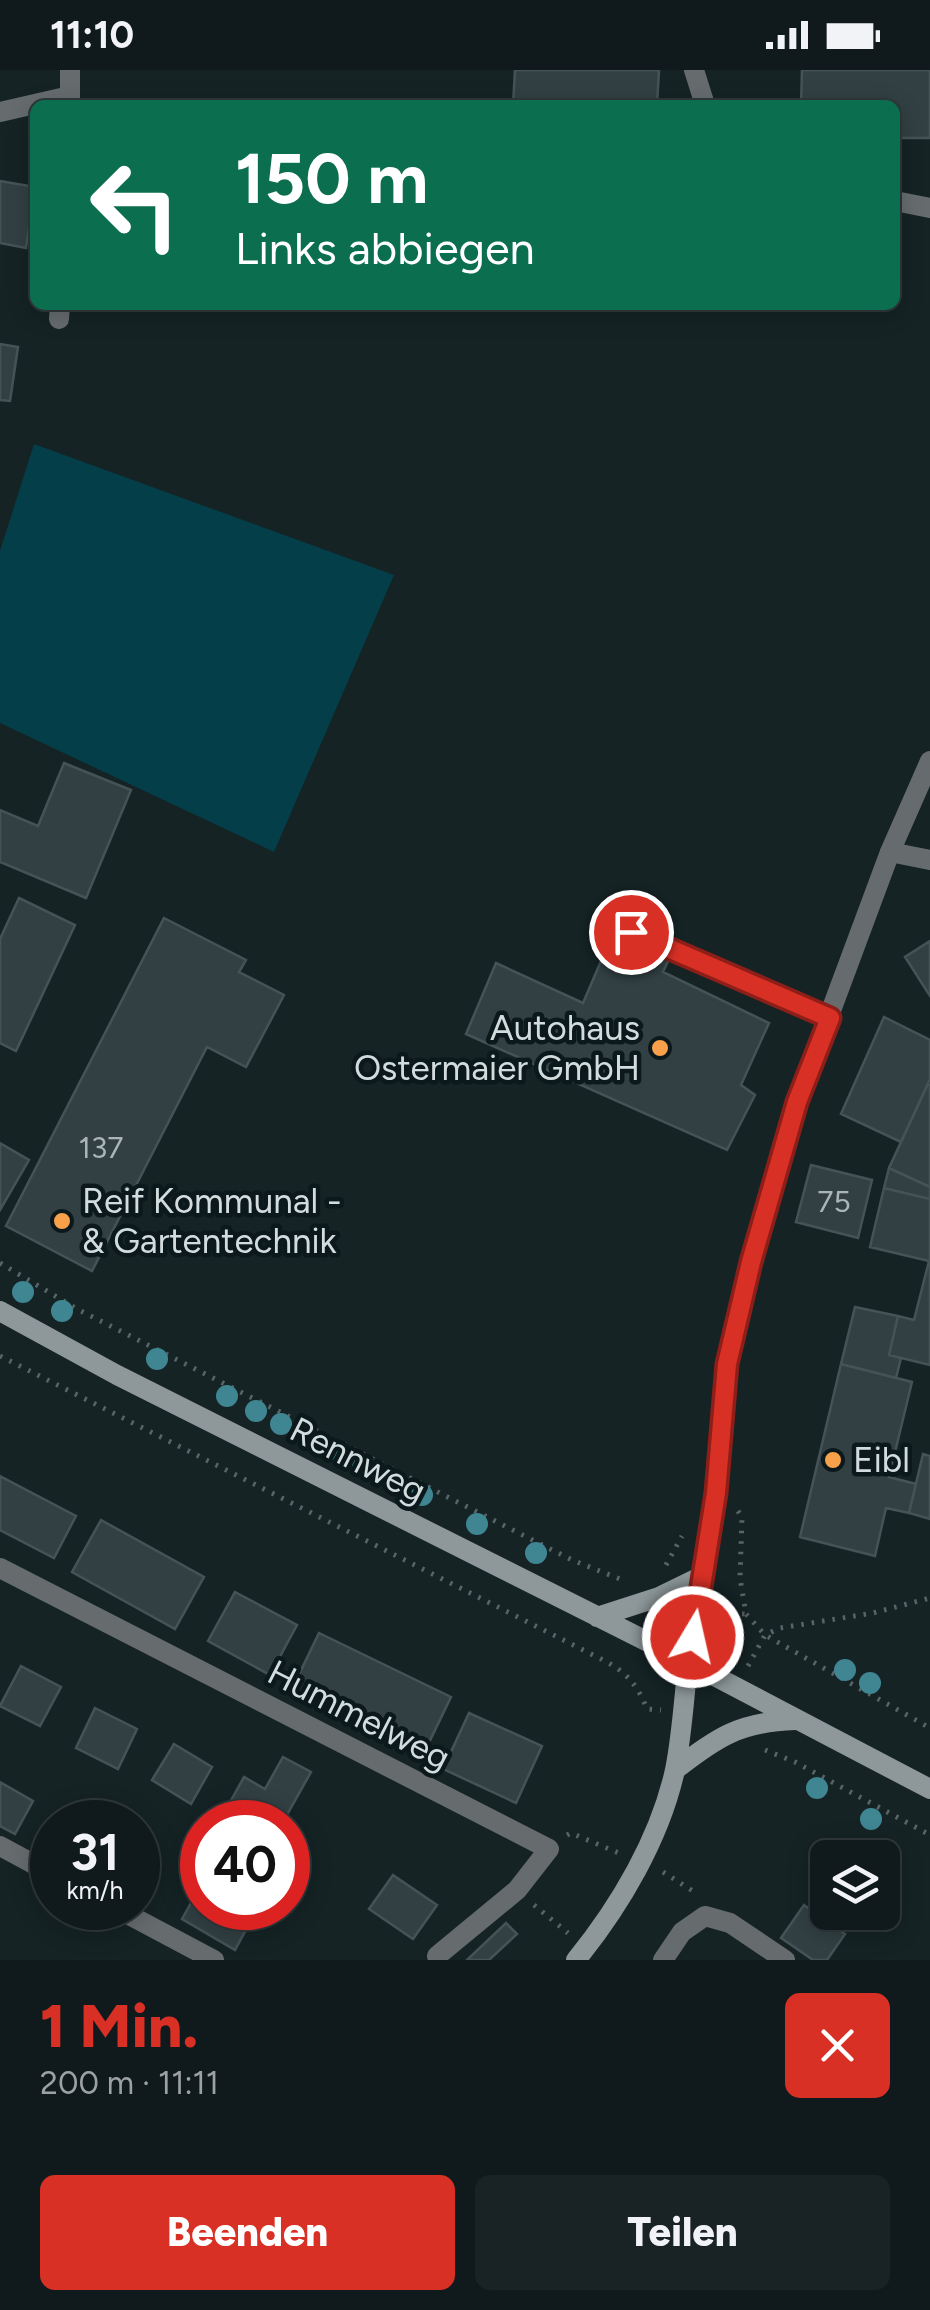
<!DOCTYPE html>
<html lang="de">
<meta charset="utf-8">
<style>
body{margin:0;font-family:Figtree,sans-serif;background:#192325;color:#f1f3f6;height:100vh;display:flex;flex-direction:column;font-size:38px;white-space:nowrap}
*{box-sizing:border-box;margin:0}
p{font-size:32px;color:#9ca1a3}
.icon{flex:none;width:55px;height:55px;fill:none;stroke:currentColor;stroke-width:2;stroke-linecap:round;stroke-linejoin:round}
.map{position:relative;height:1890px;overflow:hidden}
.panel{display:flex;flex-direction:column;background:#101a1c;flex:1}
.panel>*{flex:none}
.guide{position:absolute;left:30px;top:30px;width:870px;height:210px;border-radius:15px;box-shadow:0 5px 25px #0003,0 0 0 2px #30383b;background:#0b6e4f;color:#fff;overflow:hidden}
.controls{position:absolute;left:810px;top:1770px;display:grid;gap:20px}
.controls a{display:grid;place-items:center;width:90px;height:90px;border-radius:15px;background:#101a1c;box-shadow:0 5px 25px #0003,0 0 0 2px #30383b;font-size:50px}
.speed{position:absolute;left:30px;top:1730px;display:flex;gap:20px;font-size:50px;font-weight:700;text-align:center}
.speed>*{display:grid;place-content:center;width:130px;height:130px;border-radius:50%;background:#101a1c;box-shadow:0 5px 25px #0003,0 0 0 2px #30383b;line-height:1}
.speed small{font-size:25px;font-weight:400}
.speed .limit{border:15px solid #d22;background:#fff;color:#111}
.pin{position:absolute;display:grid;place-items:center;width:85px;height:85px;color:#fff;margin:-42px;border:5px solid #fff;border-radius:50%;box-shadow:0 2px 10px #0007}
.me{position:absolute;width:110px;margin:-55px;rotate:9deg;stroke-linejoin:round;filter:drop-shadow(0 0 8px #0008)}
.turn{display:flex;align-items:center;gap:35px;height:210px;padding:0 40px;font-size:45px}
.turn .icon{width:130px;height:130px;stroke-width:2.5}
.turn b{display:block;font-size:70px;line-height:85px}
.round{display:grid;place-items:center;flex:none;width:105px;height:105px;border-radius:15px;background:#192325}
.summary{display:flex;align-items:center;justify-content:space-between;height:170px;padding:0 40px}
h1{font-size:60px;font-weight:800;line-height:75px;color:#d93025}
.action{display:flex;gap:20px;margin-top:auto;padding:20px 40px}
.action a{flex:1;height:115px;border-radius:15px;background:#d93025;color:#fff;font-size:40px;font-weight:800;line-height:115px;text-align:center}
.action a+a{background:#192325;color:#f1f3f6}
.status{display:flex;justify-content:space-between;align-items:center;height:70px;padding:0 50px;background:#101a1c;direction:ltr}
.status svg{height:28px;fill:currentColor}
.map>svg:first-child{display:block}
.green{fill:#043e48}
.building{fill:#324043;stroke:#455356;stroke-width:2.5}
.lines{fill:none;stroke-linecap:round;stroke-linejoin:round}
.path{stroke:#586466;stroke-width:5;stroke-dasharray:2.5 8;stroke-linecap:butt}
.service{stroke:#666c6e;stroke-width:12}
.minor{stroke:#666c6e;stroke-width:20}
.tertiary{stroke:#666c6e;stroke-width:20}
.secondary{stroke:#8e989b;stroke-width:20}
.tree{fill:#3f8592}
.route-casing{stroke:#8d1f18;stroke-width:25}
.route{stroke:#d93025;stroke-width:18}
.poi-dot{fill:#f8a14a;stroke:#0c191c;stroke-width:4}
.labels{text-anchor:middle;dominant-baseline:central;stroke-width:9;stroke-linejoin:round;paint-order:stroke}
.number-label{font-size:30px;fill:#abb5b6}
.poi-label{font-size:35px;fill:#d3dcdd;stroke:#0c191c;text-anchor:start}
.street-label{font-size:35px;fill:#d3dcdd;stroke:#0c191c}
</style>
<div class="status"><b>11:10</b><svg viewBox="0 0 49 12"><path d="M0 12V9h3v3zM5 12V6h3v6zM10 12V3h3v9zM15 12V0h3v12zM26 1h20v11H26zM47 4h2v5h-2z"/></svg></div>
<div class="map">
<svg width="930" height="1890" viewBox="0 0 930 1890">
<rect width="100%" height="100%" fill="#152325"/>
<path class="green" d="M34,374l360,131 -120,277 -274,-129v-172z"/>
<path class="building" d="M515,0h144l-2,35h-144z
M802,0h128v68h-35v-33h-94z
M0,111l35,6 -9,61 -26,-5z
M0,274l18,3 -8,54 -10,-1z
M64,693l67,27 -45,108 -86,-36v-52l38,16z
M19,828l56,27 -59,126 -16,-8v-104z
M164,848l82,42 -7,12 45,23 -38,72 -39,-20 -115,224 -86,-45z
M613,863l56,26 -6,13 106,51 -28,62 14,10 -28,55 -261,-116 30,-71 87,40z
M930,871v55l-25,-39z
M884,947l46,23v39l-29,63 -60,-28z
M928,1014l2,1v102l-41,-19z
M0,1073l29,17 -29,50z
M811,1095l61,15 -14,58 -62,-16z
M889,1098l41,19v12l-46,-11z
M884,1118l46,11v166l-41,-10 9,-39 16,4 15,-59 -59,-14z
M855,1237l43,9 -9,39 12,3 -5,20 -55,-14z
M841,1294l71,18 -23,95 27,7 -7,29 -23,-5 -11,48 -75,-19z
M923,1384l7,2v63l-21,-6z
M0,1406l76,40 -22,42 -54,-28z
M101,1450l103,57 -29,52 -103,-57z
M235,1522l62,33 -27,50 -62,-34z
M319,1563l132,64 -29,60 -132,-64z
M21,1596l40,21 -21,39 -40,-20z
M95,1638l42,21 -19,40 -42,-21z
M469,1643l73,33 -26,57 -73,-34z
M174,1674l38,23 -21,37 -39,-24z
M283,1687l28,15 -28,50 -63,-2 24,-43 21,12z
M0,1712l33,19 -18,33 -15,-8z
M393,1805l44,30 -24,34 -44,-30z
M201,1815l1,23h38l14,7 -19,35 -53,-31z
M804,1835l41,29 -18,26h-14l-32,-22z
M506,1853l11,11 -28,26h-22z"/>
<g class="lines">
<path class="path" d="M0,1193l77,46 495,251 53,21
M0,1286l609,307c20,12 29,24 38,46l14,1
M738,1441l4,6 -2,61 6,36 19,21 165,93
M666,1495l16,-29
M721,1543l24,1
M748,1596l17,-31 15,-7 93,-15 57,-15
M765,1680l30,12 135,73
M567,1765l4,-2 50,21
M663,1802l33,21
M534,1835l34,28"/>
<path class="service" d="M631,862l198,86"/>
<path class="minor" d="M70,0v35
M694,0l11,35
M0,42l70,-16
M895,131l35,7
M59,249l1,-14
M890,782l40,8
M0,1498l549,281 -32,41 -80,66
M0,1776l52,28
M116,1838l98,52
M663,1890l19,-28 23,-16 25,7 55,37"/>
<path class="tertiary" d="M688,1592l28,-169 11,-129 24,-102 46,-160 93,-250 40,-91"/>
<path class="secondary" d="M0,1241l117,64 571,287 242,127
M597,1547l62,-20 43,-21
M675,1700c42,-33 65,-48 120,-50
M576,1890c44,-54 84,-122 99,-190 7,-35 9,-72 13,-108"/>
</g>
<g class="tree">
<circle cx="23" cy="1222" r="11"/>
<circle cx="62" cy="1241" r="11"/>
<circle cx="157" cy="1289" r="11"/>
<circle cx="227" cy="1326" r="11"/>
<circle cx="256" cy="1341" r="11"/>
<circle cx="281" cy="1354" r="11"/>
<circle cx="330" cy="1379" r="11"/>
<circle cx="363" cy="1395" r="11"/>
<circle cx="422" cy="1425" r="11"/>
<circle cx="477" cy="1454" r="11"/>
<circle cx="536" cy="1483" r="11"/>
<circle cx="845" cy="1600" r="11"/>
<circle cx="870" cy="1613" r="11"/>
<circle cx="817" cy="1718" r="11"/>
<circle cx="871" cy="1749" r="11"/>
</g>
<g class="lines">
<g class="route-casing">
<path id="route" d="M631,862l199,86 -33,84 -46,160 -24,102 -11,129 -23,144"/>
</g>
<use href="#route" class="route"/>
</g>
<g class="poi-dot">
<circle cx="660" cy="978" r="10"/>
<circle cx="62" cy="1151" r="10"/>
<circle cx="833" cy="1390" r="10"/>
</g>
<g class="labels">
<g class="number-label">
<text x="101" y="1077">137</text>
<text x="834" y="1131">75</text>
</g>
<g class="poi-label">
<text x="640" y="958" text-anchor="end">Autohaus<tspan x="640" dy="40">Ostermaier GmbH</tspan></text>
<text x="82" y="1131">Reif Kommunal -<tspan x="82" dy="40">&amp; Gartentechnik</tspan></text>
<text x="853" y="1390">Eibl</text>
</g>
<g class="street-label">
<text transform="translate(358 1390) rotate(27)">Rennweg</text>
<text transform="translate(359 1645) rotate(27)">Hummelweg</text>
</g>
</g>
</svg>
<div class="controls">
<a><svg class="icon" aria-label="layers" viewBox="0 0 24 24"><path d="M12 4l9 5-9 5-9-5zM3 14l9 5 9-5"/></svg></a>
</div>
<div class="speed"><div>31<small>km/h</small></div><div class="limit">40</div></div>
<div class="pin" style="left:631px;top:862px;background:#d93025"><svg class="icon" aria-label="arrive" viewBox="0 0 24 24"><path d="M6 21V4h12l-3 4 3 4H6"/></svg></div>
<svg class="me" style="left:693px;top:1567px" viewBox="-20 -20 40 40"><circle r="17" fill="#d93025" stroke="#fff" stroke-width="3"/><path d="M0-11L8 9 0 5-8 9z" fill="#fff"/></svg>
<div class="guide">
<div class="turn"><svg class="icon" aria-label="left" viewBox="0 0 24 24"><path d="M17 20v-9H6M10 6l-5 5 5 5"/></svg><div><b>150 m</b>Links abbiegen</div></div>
</div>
</div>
<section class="panel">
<div class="summary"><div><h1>1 Min.</h1><p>200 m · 11:11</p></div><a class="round" style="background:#d93025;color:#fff"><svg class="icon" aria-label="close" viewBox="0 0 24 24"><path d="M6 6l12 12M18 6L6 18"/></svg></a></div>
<div class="action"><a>Beenden</a><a>Teilen</a></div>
</section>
